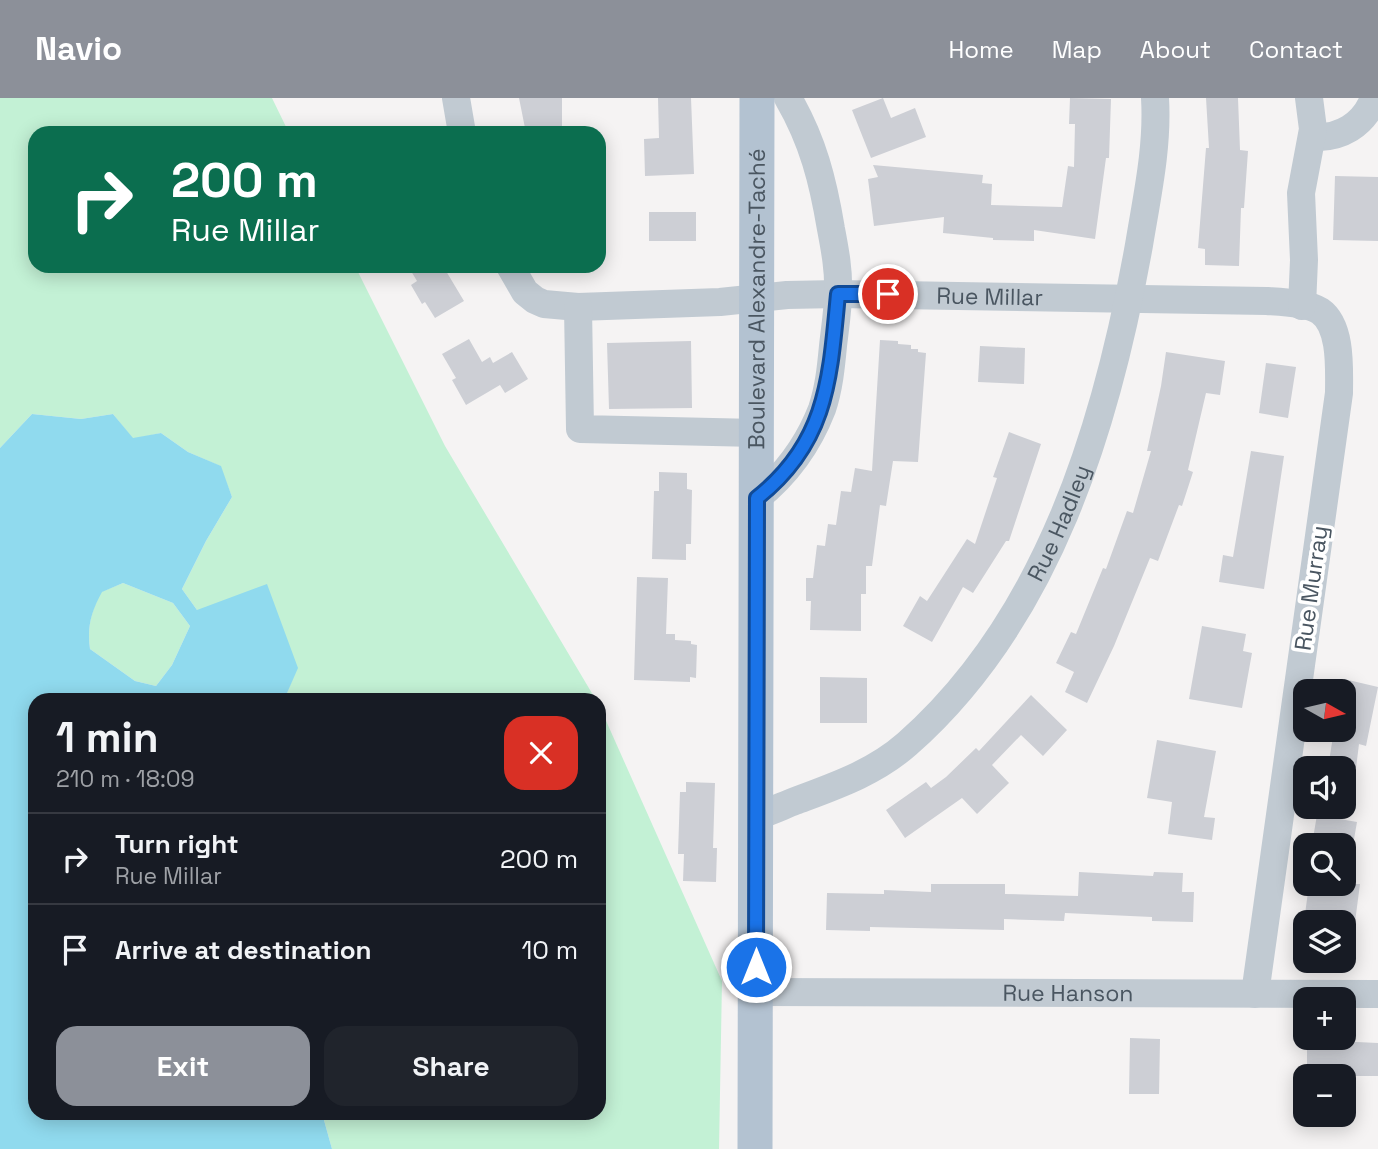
<!DOCTYPE html>
<meta charset="utf-8">
<style>
body{margin:0;font-family:"Space Grotesk",sans-serif;background:#20242c;color:#f1f3f6;height:100vh;display:flex;flex-direction:column;font-size:26px;white-space:nowrap}
*{box-sizing:border-box;margin:0}
p{font-size:23px;color:#9ea1a6}
.icon{flex:none;width:38px;height:38px;fill:none;stroke:currentColor;stroke-width:2;stroke-linecap:round;stroke-linejoin:round}
.map{position:relative;flex:1;overflow:hidden}
.panel{position:absolute;left:28px;top:595px;width:578px;height:427px;display:flex;flex-direction:column;background:#171b24;border-radius:21px;box-shadow:0 4px 18px #0003}
.panel>*{flex:none}
.guide{position:absolute;left:28px;top:28px;width:578px;height:147px;border-radius:21px;box-shadow:0 4px 18px #0003;background:#0b6e4f;color:#fff;overflow:hidden}
.needle{width:46px;rotate:98deg}
.buttons{position:absolute;left:1293px;top:581px;display:grid;gap:14px}
.buttons a{display:grid;place-items:center;width:63px;height:63px;border-radius:14px;background:#171b24;box-shadow:0 4px 18px #0003;font-size:35px}
.pin{position:absolute;display:grid;place-items:center;width:60px;height:60px;color:#fff;margin:-30px;border:4px solid #fff;border-radius:50%;box-shadow:0 2px 7px #0007}
.me{position:absolute;width:77px;margin:-38px;rotate:0deg;stroke-linejoin:round;filter:drop-shadow(0 0 5px #0008)}
.turn{display:flex;align-items:center;gap:24px;height:147px;padding:0 28px;font-size:32px}
.turn .icon{width:91px;height:91px;stroke-width:2.5}
.turn b{display:block;font-size:49px;line-height:60px}
.round{display:grid;place-items:center;flex:none;width:74px;height:74px;border-radius:21px;background:#20242c}
.overview{display:flex;align-items:center;justify-content:space-between;height:119px;padding:0 28px}
h1{font-size:42px;font-weight:600;line-height:52px}
.action{display:flex;gap:14px;margin-top:auto;padding:14px 28px}
.action a{flex:1;height:80px;border-radius:21px;background:#8c9099;color:#fff;font-size:28px;font-weight:600;line-height:80px;text-align:center}
.action a+a{background:#20242c;color:#f1f3f6}
ul{padding:0;list-style:none}
li{display:flex;align-items:center;gap:21px;height:91px;padding:0 28px;border-top:2px solid #363941}
li div{flex:1}
li b{display:block;font-size:26px}
li em{font-style:normal}
header{display:flex;align-items:center;gap:42px;box-sizing:border-box;height:98px;padding:0 35px;background:#8c9099;color:#fff}
header strong{font-size:33px}
nav{display:flex;gap:38px;margin-inline-start:auto;font-size:24px}
.map>svg:first-child{display:block}
.green{fill:#c3f1d5}
.water{fill:#90daee;fill-rule:evenodd}
.building{fill:#cdcfd5}
.lines{fill:none;stroke-linecap:round;stroke-linejoin:round}
.minor{stroke:#c1cad2;stroke-width:28}
.major{stroke:#b3c2d1;stroke-width:35}
.route-casing{stroke:#114b97;stroke-width:18}
.route{stroke:#1a73e8;stroke-width:12}
.labels{text-anchor:middle;dominant-baseline:central;stroke-width:7;stroke-linejoin:round;paint-order:stroke}
.street-label{font-size:23px;fill:#4a5661;stroke:#fff}
</style>
<header>
<strong>Navio</strong>
<nav><a>Home</a><a>Map</a><a>About</a><a>Contact</a></nav>
</header>
<div class="map">
<svg width="1378" height="1051" viewBox="0 0 1378 1051">
<rect width="100%" height="100%" fill="#f5f3f3"/>
<path class="green" d="M0,0h272l17,35h-254v133h320l90,180 151,254h-312l13,-32 -100,-58 -15,-21 24,-48 26,-44 -12,-31 -32,-14 -27,-19 -28,6 -20,-25 -32,5 -49,-5 -32,34z
M123,485l50,20 17,23 -18,39 -16,21 -21,-5 -45,-32c-3,-22 1,-37 11,-57z
M599,607l123,276 -3,168h-387l-10,-36h276z"/>
<path class="water" d="M32,316l49,5 32,-5 20,24 28,-5 27,19 33,14 11,31 -26,44 -24,48 15,21 70,-26 31,84 -14,32h-249v413h287l10,36h-332v-701zM123,485l50,20 17,23 -18,39 -16,21 -21,-5 -45,-32c-3,-22 1,-37 12,-57z"/>
<path class="building" d="M519,0h43v35h-36z
M658,0h33l3,76 -49,2 -1,-37 15,-1z
M883,0l8,20 24,-10 11,29 -55,21 -19,-48z
M1070,0l41,1 -2,59h-3l-11,81 -61,-9v11l-41,-1v-2l-50,-5 1,-16 -70,9 -6,-47 10,-2 -5,-12 110,10 -1,8 10,1 -1,21 71,2 6,-41 6,1 1,-43h-6z
M1206,0h32l2,52 8,1 -4,57h-3l-2,58 -34,-1v-16l-7,-1 8,-100h3z
M1335,78l43,1v64l-45,-1z
M649,114h47v29h-47z
M408,168h35l21,35 -29,17 -10,-16 -3,2 -11,-19 6,-4z
M469,241l13,23 8,-5 3,6 19,-11 16,27 -23,14 -5,-8 -34,20 -14,-25 4,-2 -14,-24z
M880,242l18,1v3l13,1v4h7v3l8,1 -8,109 -25,-1 -7,45 -6,-1 -8,61h-6v28h-5v37l-51,-1 1,-29h-5v-23h7l4,-33 8,1 3,-22 8,1 5,-34 10,1 4,-24 17,3z
M691,243l1,67 -83,1 -2,-66z
M980,248l45,2 -1,36 -46,-2z
M1166,254l59,9 -5,34 -14,-2 -18,77 5,2 -11,34 -3,-1 -21,56 -8,-3 -36,88 -27,57 -22,-11 9,-20 -18,-9 15,-31 5,2 27,-66 3,1 21,-58 6,2 18,-62h-4l14,-65z
M1266,265l30,4 -8,51 -29,-5z
M1009,334l32,12 -32,97h-3l-33,52 -10,-6 -31,55 -29,-16 17,-30 7,5 40,-62 8,5 22,-66 -4,-1z
M1251,353l33,5 -20,133 -45,-7 4,-27 10,2z
M659,374l28,1v16l5,1 -1,54h-5v16l-34,-1 2,-68h5z
M637,479l31,1 -2,56h9v6l16,1v3l6,1 -1,33 -6,-1v5l-56,-2z
M1202,528l44,8 -3,17 9,2 -10,55 -53,-9z
M820,579l47,1v45h-47z
M1344,581l34,8 -12,59 -7,-2 -3,24h-28l6,-38h10z
M1031,597l36,35 -24,26 -22,-21 -29,30 17,18 -32,31 -15,-16 -57,40 -19,-28 40,-28 5,6 15,-11 30,-29 3,3z
M1157,642l59,11 -12,66 11,1 -3,22 -44,-6 4,-32 -25,-4z
M686,684l29,1 -2,65h4l-1,34 -33,-1 1,-27h-6l2,-62h6z
M1317,717l40,7 -4,23h-21v-4l-19,-3z
M1079,774l74,4 1,-4 29,1 -1,19h12l-1,30 -41,-1v-4l-87,-4 -1,8 -60,-2v11l-134,-3v4l-44,-1 1,-37 57,1v-4l47,2v-8h74v10l73,2z
M1309,786h51l-5,38h-51z
M1130,940l30,1 -1,55h-30z
M1307,940h27l1,3 43,2v33h-71z"/>
<g class="lines">
<g class="minor">
<path d="M456,0l6,35"/>
<path d="M1312,39c28,2 52,-12 62,-39"/>
<path id="s1" d="M510,168l15,26 10,8 9,4 34,3 142,-5 67,-7 51,-1 429,7c14,1 41,2 53,10 22,15 19,59 19,82l-84,601"/>
<path d="M1302,208l2,-46 -3,-67 12,-64 -4,-31"/>
<path d="M578,209l2,122 177,4"/>
<path d="M757,400c30,-24 51,-53 65,-89 7,-21 9,-42 11,-63 2,-18 5,-36 5,-53 1,-22 -3,-43 -7,-64 -8,-48 -18,-88 -43,-131"/>
<path id="s2" d="M756,718c14,-4 26,-10 39,-15 40,-15 79,-28 112,-57 142,-125 200,-320 232,-499 8,-49 19,-98 16,-147"/>
<path id="s3" d="M756,894l622,2"/>
</g>
<path class="major" id="s4" d="M755,1051l2,-1051"/>
</g>
<g class="lines">
<g class="route-casing">
<path id="route" d="M756,869l1,-469c71,-56 73,-121 81,-204h50"/>
</g>
<use href="#route" class="route"/>
</g>
<g class="labels">
<g class="street-label">
<text stroke="none"><textPath href="#s1" startOffset="499">Rue Millar</textPath></text>
<text stroke="none"><textPath href="#s4" startOffset="850">Boulevard Alexandre-Taché</textPath></text>
<text stroke="none"><textPath href="#s2" startOffset="439">Rue Hadley</textPath></text>
<text transform="translate(1311 490) rotate(-82)">Rue Murray</text>
<text stroke="none"><textPath href="#s3" startOffset="312">Rue Hanson</textPath></text>
</g>
</g>
</svg>
<div class="buttons">
<a><svg class="needle" viewBox="-14 -14 28 28"><path d="M0-13l5 13h-10z" fill="#e53935"/><path d="M0 13l5-13h-10z" fill="#9ea1a6"/></svg></a>
<a><svg class="icon" aria-label="sound" viewBox="0 0 24 24"><path d="M4 9h4l5-4v14l-5-4H4zM17 9q2 3 0 6"/></svg></a>
<a><svg class="icon" aria-label="search" viewBox="0 0 24 24"><circle cx="10" cy="10" r="6"/><path d="M15 15l6 6"/></svg></a>
<a><svg class="icon" aria-label="layers" viewBox="0 0 24 24"><path d="M12 4l9 5-9 5-9-5zM3 14l9 5 9-5"/></svg></a>
<a>+</a>
<a>−</a>
</div>
<div class="pin" style="left:888px;top:196px;background:#d93025"><svg class="icon" aria-label="arrive" viewBox="0 0 24 24"><path d="M6 21V4h12l-3 4 3 4H6"/></svg></div>
<svg class="me" style="left:756px;top:869px" viewBox="-20 -20 40 40"><circle r="17" fill="#1a73e8" stroke="#fff" stroke-width="3"/><path d="M0-11L8 9 0 5-8 9z" fill="#fff"/></svg>
<div class="guide">
<div class="turn"><svg class="icon" aria-label="right" viewBox="0 0 24 24"><path d="M7 20v-9h11M14 6l5 5-5 5"/></svg><div><b>200 m</b>Rue Millar</div></div>
</div>
<section class="panel">
<div class="overview"><div><h1>1 min</h1><p>210 m · 18:09</p></div><a class="round" style="background:#d93025;color:#fff"><svg class="icon" aria-label="close" viewBox="0 0 24 24"><path d="M6 6l12 12M18 6L6 18"/></svg></a></div>
<ul>
<li><svg class="icon" aria-label="right" viewBox="0 0 24 24"><path d="M7 20v-9h11M14 6l5 5-5 5"/></svg><div><b>Turn right</b><p>Rue Millar</p></div><em>200 m</em></li>
<li><svg class="icon" aria-label="arrive" viewBox="0 0 24 24"><path d="M6 21V4h12l-3 4 3 4H6"/></svg><div><b>Arrive at destination</b></div><em>10 m</em></li>
</ul>
<div class="action"><a>Exit</a><a>Share</a></div>
</section>
</div>
